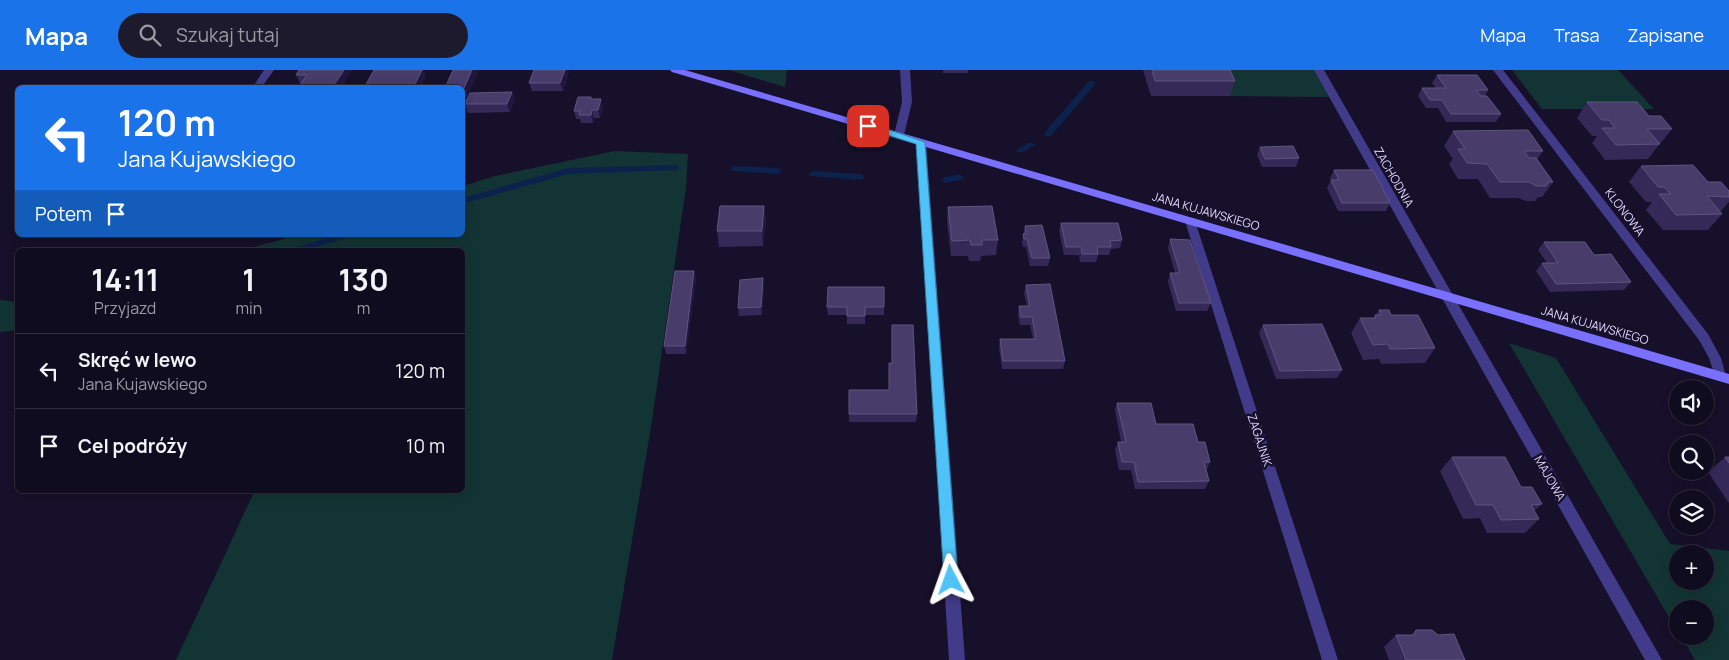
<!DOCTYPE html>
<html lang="pl">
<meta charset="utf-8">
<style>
body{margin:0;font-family:Manrope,sans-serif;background:#1e1a2d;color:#f1f3f6;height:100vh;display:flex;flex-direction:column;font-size:19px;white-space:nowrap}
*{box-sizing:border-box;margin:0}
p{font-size:16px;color:#9c9ba5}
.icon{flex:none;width:28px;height:28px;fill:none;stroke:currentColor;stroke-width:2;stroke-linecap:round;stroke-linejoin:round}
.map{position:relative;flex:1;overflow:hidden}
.details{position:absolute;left:15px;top:178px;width:450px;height:245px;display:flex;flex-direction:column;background:#100c20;border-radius:8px;box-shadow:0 2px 12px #0003,0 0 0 1px #302c3e}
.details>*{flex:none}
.guide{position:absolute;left:15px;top:15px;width:450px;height:152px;border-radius:8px;box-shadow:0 2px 12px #0003,0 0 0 1px #302c3e;background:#1a73e8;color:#fff;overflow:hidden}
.buttons{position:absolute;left:1669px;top:310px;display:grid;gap:10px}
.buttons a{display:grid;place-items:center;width:45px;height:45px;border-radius:50%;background:#100c20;box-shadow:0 2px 12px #0003,0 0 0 1px #302c3e;font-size:25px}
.pin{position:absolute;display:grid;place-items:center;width:42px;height:42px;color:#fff;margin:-21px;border-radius:10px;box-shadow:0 2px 8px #0006}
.me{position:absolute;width:55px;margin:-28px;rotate:356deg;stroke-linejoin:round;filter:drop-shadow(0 0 4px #0008)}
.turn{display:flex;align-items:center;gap:18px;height:105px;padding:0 20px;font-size:22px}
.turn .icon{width:65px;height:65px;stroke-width:2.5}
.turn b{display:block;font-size:35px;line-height:42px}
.then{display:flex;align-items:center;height:48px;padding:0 20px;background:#0003;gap:10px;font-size:19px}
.eta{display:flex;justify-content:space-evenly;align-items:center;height:85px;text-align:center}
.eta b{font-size:30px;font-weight:700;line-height:35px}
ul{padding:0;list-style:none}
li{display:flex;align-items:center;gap:15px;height:75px;padding:0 20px;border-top:1px solid #302c3e}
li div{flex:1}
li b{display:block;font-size:19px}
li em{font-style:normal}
header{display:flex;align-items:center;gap:30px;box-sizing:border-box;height:70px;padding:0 25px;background:#1a73e8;color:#fff}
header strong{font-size:24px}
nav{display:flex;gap:28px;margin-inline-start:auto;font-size:18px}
.search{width:350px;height:45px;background:#1e1a2d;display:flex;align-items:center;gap:12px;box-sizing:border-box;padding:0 18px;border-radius:28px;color:#9c9ba5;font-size:19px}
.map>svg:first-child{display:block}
.green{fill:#133434;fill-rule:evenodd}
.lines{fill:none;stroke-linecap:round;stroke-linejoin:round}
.stream{fill:#0c224d;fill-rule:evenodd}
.lane{fill:#423b89;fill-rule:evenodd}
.street{fill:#423b89;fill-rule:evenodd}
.secondary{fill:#7a70ff;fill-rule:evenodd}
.wall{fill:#352958}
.shaded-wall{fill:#21173e}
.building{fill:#473c6a;stroke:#5f5581}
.route{fill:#4fc3f7;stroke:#337fa1}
.labels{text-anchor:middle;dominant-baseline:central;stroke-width:5;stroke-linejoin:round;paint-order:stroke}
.street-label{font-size:12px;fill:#dfd9ff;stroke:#16102a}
</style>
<header>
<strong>Mapa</strong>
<div class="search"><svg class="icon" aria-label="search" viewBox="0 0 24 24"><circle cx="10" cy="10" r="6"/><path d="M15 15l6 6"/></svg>Szukaj tutaj</div>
<nav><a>Mapa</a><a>Trasa</a><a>Zapisane</a></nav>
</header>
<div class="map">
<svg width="1729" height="590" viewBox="0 0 1729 590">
<rect width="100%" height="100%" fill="#16102a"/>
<path class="green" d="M729,0h58l-2,17z
M1218,0h97l15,27 -100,-1z
M1512,0h106l36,39h-112z
M615,81l73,3 -2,33 -35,240 -39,233h-436l79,-170h207v-240h-95l1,-3 -12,3h-113l55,-15h164l1,-49 32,-10z
M0,230l17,2v28l-17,2z
M1509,273l47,15 114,186 59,7v109h-34l-14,-24h24v-27h-27l-1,22zM1678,484h27v27h-27z"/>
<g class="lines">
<path class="stream" d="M1089,11h3l4,2 -45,53h-6v-4z
M1028,73h6l1,2 -12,7h-6l-1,-2z
M675,95l3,1v4l-110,4 -106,30v-6l106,-30z
M735,96l43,2 4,3 -4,3 -46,-3v-4z
M813,101l48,3 4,3 -4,3 -51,-4 -1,-2z
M960,104l4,3 -1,2 -18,4 -4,-3 1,-2z
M336,165h14l-1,2 -43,13h-14l1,-2z"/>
<path class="lane" d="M264,0h10l-13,18h-9z"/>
<path class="street" d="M900,0h10l2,32 -8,33 -5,3 -5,-3 8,-33z
M1314,0h10l338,590h-17z
M1493,0h10l205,264 13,24 5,18 -2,3h-8l-7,-21 -10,-18z
M921,69l5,3 39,518h-16l-33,-518z
M1190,147l5,4 143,439h-16l-137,-439z"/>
<path class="secondary" d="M670,0h15l1044,304v10l-1057,-312z"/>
</g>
<path class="wall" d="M299,0l43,18h-41l-1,-3 2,-2h-2l-4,-8z
M453,0h26l-12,26h-5v-8z
M534,0h35v2l-6,19h-31l-3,-8z
M943,0h25v3h-25z
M1143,0h87l5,11 -5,15h-79z
M1437,5l51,15 -3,6 16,18 -5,8h-50l-8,-14h-12l-8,-12 4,-8h14l-4,-5z
M512,22l3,8 -5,12 -42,1 -3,-9z
M592,29l11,8 -3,11h-6l-1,5h-12l-1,-4h-4l-2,-8z
M1587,32l62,14 23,13 -24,30 -43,1 -13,-17 5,-7h-5l-15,-18z
M1453,61l90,20 -6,9 16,22 -11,15h-4l-3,4h-9l-8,-3h-28l-12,-19h-20l-9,-15 4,-5 -9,-13z
M1260,77l39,11 -3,9h-34l-5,-12z
M1641,96l67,16 21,9v11l-9,10 2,2 -14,16h-45l-17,-20 6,-8h-6l-17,-20z
M1334,100l56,33 -4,8h-48l-11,-23 4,-8 -1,-2z
M764,136l2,16 -3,24 -44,1 -2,-16z
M948,137l50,33 -2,15 -15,1 -1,5h-11l-1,-5h-17l-4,-34z
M1061,153l61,17 -2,8 -9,1 -2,6h-11l-2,7h-16l-1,-7h-15l-5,-24z
M1025,156l25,32 -2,8h-18l-4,-19h-3l-1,-5z
M1170,169l41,64 -4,8h-31l-8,-29 2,-9h5l-7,-25z
M1544,172l50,13 37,27 -7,8 -74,2 -14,-21 6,-8h5l-9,-13z
M694,201l2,8 -10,75h-20l-2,-8z
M1026,215l39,76 -2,8h-61l-3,-22 1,-8h33l-3,-14h-10l-2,-10 1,-9h8l-3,-13z
M764,217l-2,28 -23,1 -1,-8z
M827,237h57v8h-19v9h-18v-9h-19z
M1379,240l12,5 44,33 -10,15 -44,1 -2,-5 -16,1 -12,-27 9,-15h13z
M892,255l25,89 -1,8h-67v-32h40v-27h3z
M1263,255l79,45 -5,8 -61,1 -17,-46z
M1117,333l39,21 42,18 12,20 -3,7h-1l3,12 -4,8h-70l-4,-19h-12l-4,-20 3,-8h3l-6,-32z
M1452,387l69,30 21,17 -8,7 5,8 -14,14h-38l-7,-15 -17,1 -23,-48z
M1725,387h4v46l-21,-31z
M1416,560l49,30h-76l-5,-13 12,-12h15z"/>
<path class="shaded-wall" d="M344,0h8l-10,18h-7l-1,-3z
M422,0h2l2,6 -6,12h-7z
M472,0h7l-12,26 -3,-8z
M565,0h4v2l-6,19 -3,-8z
M512,22l3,8 -5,12 -3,-8z
M601,29l2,8 -3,11 -2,-8z
M592,40l2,8 -1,5 -2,-8z
M764,136l2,16 -3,24 -1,-15z
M694,201l2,8 -10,75 -1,-8z
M763,208l1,9 -2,28 -1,-8z"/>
<path class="building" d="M299,0h45l-10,15h-34l7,-10h-11z
M374,0h48l-9,18h-49z
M453,0h19l-8,18h-19z
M534,0h31l-5,13h-31z
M1152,0h78l5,11h-80z
M1437,5h40l11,15h-12l5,6h6l14,18h-50l-9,-14h-12l-8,-12h24z
M512,22l-5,12h-42l5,-11z
M578,27h13v2h10l-3,11h-6l-1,5h-12l1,-4h-6z
M1587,32h50l12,14h12l11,13h-25l13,15 -44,1 -14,-17h13l-6,-8h-7z
M1528,60l15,21h-19l5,7h7l17,24h-5l-2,4h-10l-7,-4h-29l-13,-18 -20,-1 -9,-14h7l-12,-18z
M1293,76l6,12 -34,1 -5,-12z
M1693,95l15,17h13l8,9v6l-22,-1 15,18 -46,1 -17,-21h12l-7,-7h-6l-17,-21z
M1334,100h39l17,33h-48l-11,-23h8z
M720,136h44l-2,25h-45z
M992,136l6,34h-16v5h-11l-1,-5 -18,1 -4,-34z
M1061,153h57l4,17 -12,1 1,6h-14l1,7h-16l-1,-7h-15z
M1042,155l8,33h-18l-5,-19h-3l-1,-5h3l-1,-8z
M1170,169l20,1 21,63h-32l-9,-30h10z
M1544,172h41l9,13 17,-1 20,28 -75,2 -14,-21h16z
M675,201h19l-9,75h-21z
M763,208l-2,29 -23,1 2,-28z
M1050,214l15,77h-62l-3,-22h36l-4,-22h-11l-2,-11h11l-4,-21z
M828,217h56v20h-19v9h-18v-9h-20z
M1379,240h10l2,5h27l17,33 -45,1 -2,-5 -15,1 -13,-27h16l-1,-3h6z
M1322,254l20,46 -62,1 -17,-46z
M892,255h21l4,89h-68v-24h40v-27h3z
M1117,333h34l5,21h37l5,18h7l5,20h-6l5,19 -71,1 -4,-20h-12l-4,-20h8z
M1452,387h53l16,30h11l10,17 -11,1 8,14 -38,1 -8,-15h-17z
M1725,387h4v6z
M1416,560h16l6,5 16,-1 11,26h-59l-10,-25h18z"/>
<path class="route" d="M865,54h7l53,18 33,438 -2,5 -5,2 -5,-2 -2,-5 -28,-436 -51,-16z"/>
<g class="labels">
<g class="street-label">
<text transform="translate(1394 107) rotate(60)">ZACHODNIA</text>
<text transform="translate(1206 141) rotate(16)">JANA KUJAWSKIEGO</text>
<text transform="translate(1625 142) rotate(52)">KLONOWA</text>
<text transform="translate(1595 255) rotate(16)">JANA KUJAWSKIEGO</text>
<text transform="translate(1260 370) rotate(72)">ZAGAJNIK</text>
<text transform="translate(1550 408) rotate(60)">MAJOWA</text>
</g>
</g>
</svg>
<div class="buttons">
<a><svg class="icon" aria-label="sound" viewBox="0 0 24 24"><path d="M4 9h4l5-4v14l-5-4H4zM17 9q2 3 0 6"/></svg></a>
<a><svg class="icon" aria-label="search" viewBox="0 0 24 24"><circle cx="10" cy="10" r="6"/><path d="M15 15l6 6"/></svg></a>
<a><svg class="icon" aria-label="layers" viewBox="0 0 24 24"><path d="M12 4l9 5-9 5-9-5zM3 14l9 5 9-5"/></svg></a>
<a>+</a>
<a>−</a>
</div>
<div class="pin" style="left:868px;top:56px;background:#d93025"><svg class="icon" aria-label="arrive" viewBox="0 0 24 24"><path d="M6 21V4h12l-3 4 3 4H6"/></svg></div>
<svg class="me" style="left:951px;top:510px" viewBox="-20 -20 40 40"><path d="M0-17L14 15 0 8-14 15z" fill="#4fc3f7" stroke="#fff" stroke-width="4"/></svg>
<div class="guide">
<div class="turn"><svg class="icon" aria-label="left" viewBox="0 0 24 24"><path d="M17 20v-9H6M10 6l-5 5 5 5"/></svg><div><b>120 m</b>Jana Kujawskiego</div></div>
<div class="then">Potem<svg class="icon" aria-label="arrive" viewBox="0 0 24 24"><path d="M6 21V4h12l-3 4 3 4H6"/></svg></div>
</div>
<section class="details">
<div class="eta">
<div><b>14:11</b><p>Przyjazd</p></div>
<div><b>1</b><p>min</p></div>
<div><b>130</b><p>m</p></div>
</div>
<ul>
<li><svg class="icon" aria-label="left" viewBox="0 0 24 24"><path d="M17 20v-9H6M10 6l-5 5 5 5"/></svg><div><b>Skręć w lewo</b><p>Jana Kujawskiego</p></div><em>120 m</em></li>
<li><svg class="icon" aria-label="arrive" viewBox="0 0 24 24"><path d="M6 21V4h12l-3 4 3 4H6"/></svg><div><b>Cel podróży</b></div><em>10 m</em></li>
</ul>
</section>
</div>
